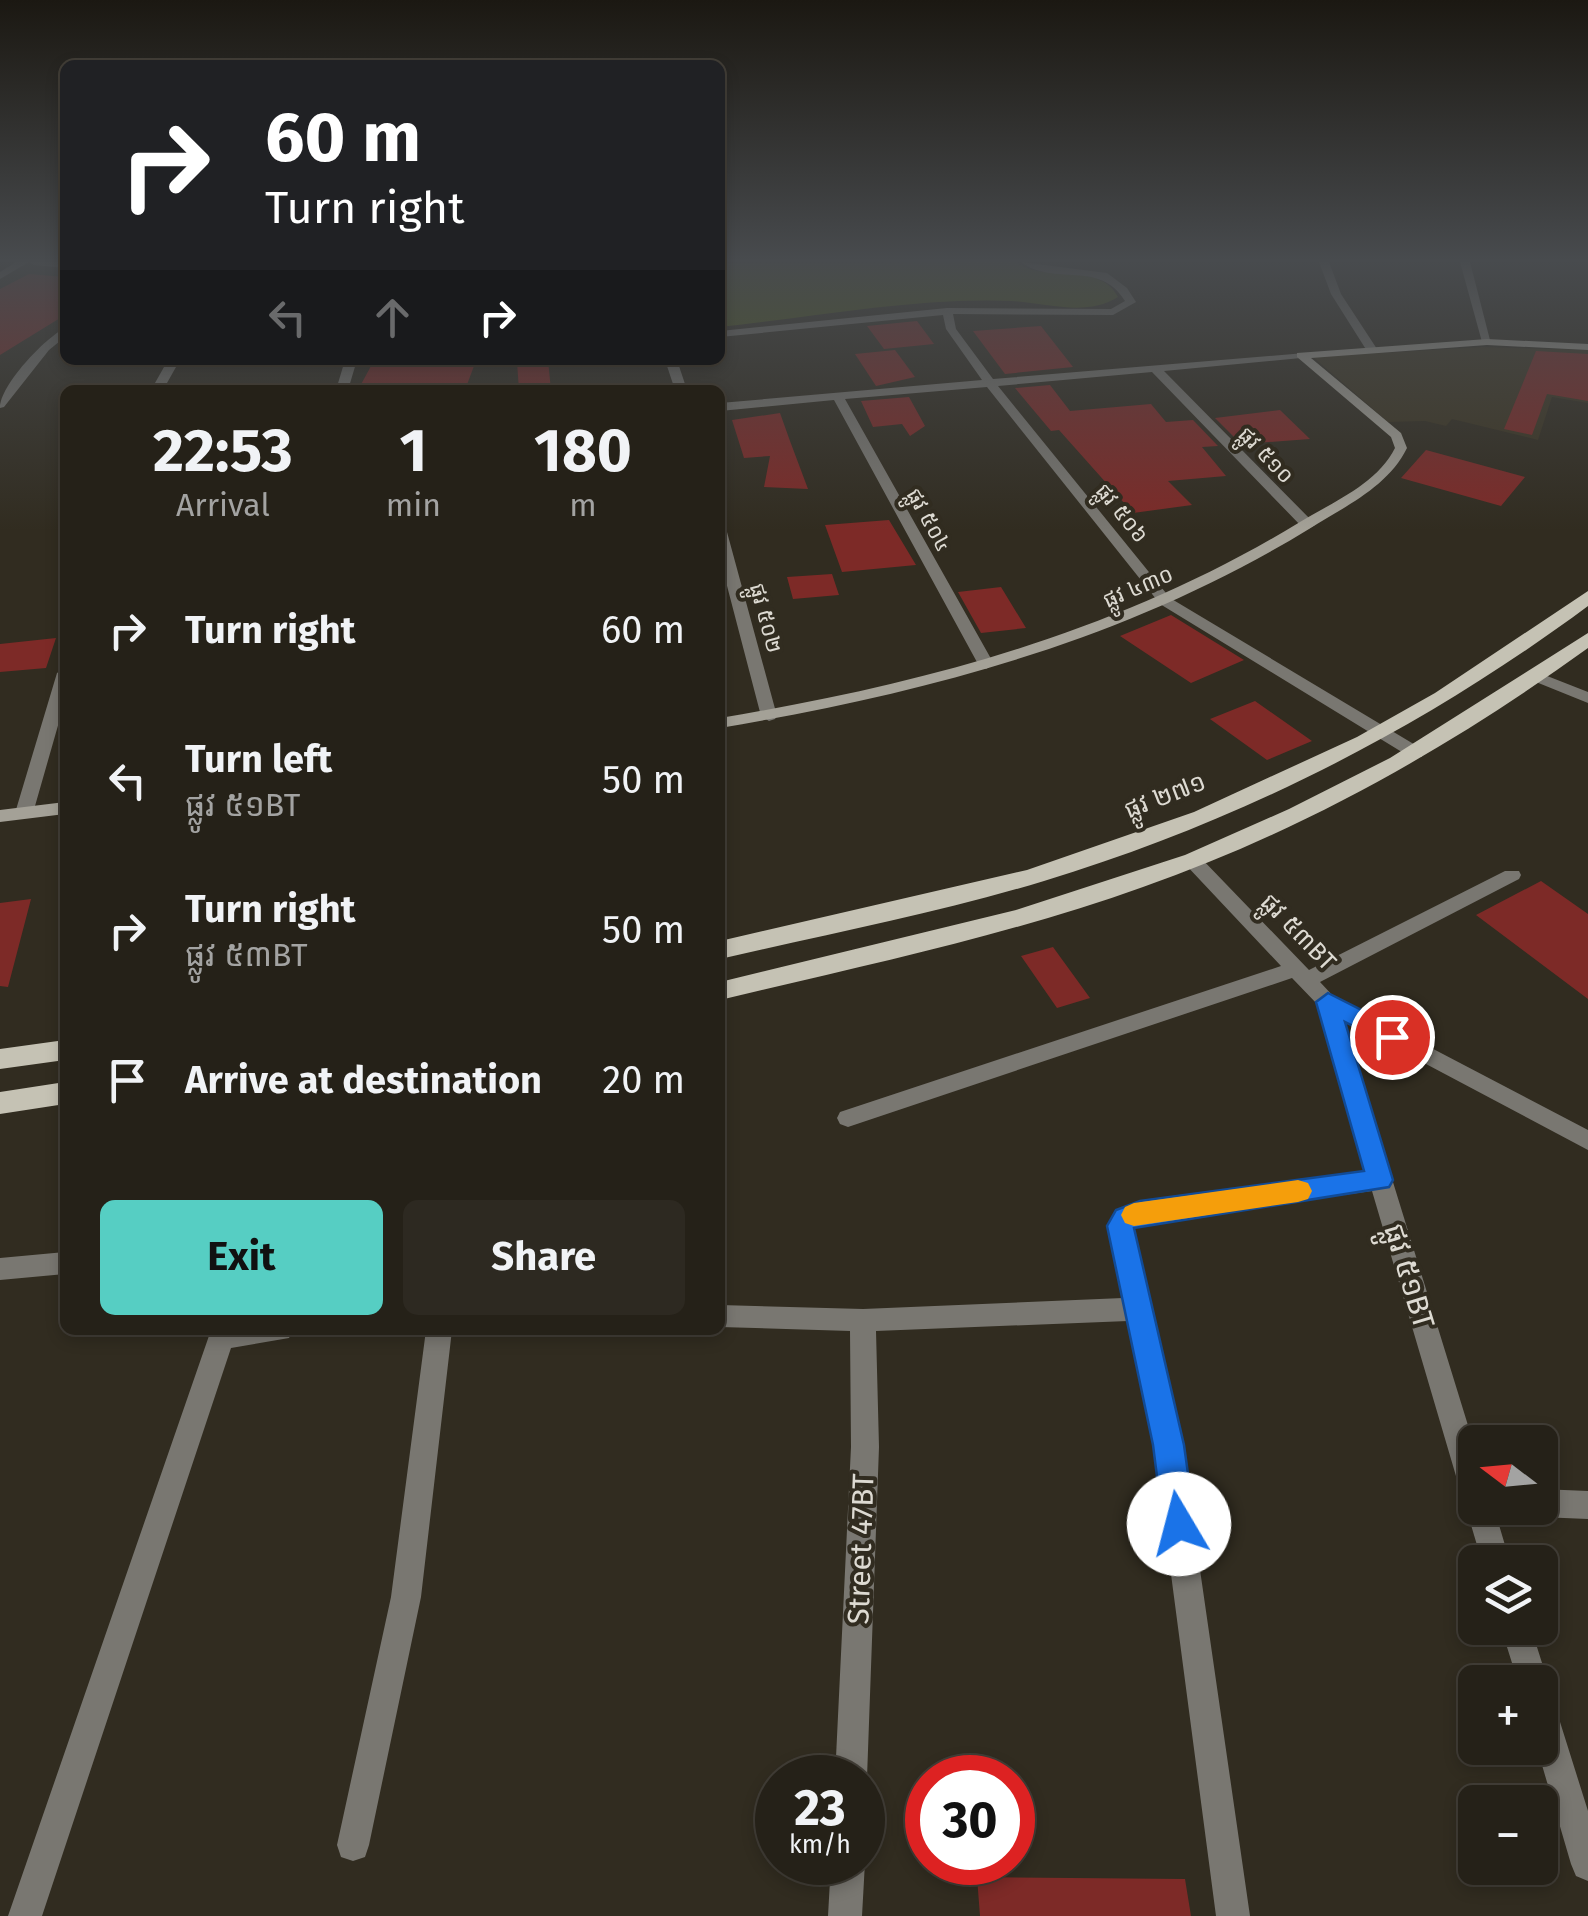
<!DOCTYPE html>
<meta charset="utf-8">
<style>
body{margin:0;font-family:"Fira Sans","Noto Sans Khmer",sans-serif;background:#2d2921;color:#f1f3f6;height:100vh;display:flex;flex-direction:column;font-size:38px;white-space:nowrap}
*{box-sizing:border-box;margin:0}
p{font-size:32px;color:#a3a3a2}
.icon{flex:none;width:55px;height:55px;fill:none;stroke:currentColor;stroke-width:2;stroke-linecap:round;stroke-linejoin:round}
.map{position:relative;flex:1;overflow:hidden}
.side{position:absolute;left:60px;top:385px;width:665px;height:950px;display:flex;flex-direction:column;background:#252118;border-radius:15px;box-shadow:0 5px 15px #0003,0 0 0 2px #423e37}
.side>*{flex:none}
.guide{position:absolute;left:60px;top:60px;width:665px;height:305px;border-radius:15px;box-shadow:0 5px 15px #0003,0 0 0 2px #423e37;background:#202124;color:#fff;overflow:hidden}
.needle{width:65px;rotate:286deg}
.buttons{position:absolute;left:1458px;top:1425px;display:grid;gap:20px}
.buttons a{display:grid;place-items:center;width:100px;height:100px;border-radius:15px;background:#252118;box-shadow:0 5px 15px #0003,0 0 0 2px #423e37;font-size:50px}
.speed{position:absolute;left:755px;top:1755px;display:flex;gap:20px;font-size:50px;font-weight:700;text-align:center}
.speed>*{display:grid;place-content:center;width:130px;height:130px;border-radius:50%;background:#252118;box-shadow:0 5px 15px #0003,0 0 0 2px #423e37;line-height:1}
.speed small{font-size:25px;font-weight:400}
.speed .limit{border:15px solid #d22;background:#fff;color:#111}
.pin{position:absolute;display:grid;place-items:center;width:85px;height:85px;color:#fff;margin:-42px;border:5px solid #fff;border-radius:50%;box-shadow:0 2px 10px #0007}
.me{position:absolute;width:110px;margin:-55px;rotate:352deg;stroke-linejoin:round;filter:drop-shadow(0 0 8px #0008)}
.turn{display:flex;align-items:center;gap:35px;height:210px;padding:0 40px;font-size:45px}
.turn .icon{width:130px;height:130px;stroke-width:2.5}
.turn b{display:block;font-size:70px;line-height:85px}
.lanes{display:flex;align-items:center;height:95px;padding:0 40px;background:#0003;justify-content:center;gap:50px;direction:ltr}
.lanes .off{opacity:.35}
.eta{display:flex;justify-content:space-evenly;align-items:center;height:170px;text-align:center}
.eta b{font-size:60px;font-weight:700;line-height:70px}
.action{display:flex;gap:20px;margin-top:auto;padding:20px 40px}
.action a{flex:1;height:115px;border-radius:15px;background:#56cec3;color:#111;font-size:40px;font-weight:700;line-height:115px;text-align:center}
.action a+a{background:#2d2921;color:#f1f3f6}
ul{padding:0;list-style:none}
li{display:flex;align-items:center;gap:30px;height:150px;padding:0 40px}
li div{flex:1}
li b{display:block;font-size:38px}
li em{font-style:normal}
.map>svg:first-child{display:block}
.built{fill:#3c3522}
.green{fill:#4e5a19}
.building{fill:#7d2a27}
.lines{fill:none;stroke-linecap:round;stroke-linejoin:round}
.street{fill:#797771;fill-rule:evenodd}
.secondary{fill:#a4a197;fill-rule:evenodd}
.primary{fill:#c5c2b4;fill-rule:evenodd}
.route{fill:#1a73e8;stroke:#114b97;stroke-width:2.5}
.slow{fill:#f59e0b}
.labels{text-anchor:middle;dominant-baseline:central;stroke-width:8;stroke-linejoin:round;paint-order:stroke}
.far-street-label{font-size:22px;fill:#dddad2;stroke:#312c20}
.street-label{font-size:25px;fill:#dddad2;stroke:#312c20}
.near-street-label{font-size:30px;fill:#dddad2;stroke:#312c20}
</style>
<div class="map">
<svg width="1588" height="1916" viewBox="0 0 1588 1916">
<rect width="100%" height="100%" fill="#312c20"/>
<path class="built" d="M1482,347l106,3v53l-36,-6 -14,43 -86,-21 -6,7 -21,-5 -37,1 -75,-65z"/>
<path class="green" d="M1016,262c29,22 84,-1 102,35 -31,20 -72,6 -106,4 -96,-4 -196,16 -292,26v-64z"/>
<path class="building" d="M29,274l36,3v38l-65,40v-66z
M917,321l17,23 -50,5 -17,-23z
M1041,326l32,41 -68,7 -32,-43z
M895,350l20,27 -39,9 -21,-32z
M1536,351l52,3v47l-41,-7 -15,41 -28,-6z
M548,360l3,30h-32l-2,-28z
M371,366h103l-9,24h-107z
M1050,385l20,26 81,-7 15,18 27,-2 25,26 -16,1 24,29 -58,5 24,24 -59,8 -74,-83 -8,1 -36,-43z
M909,397l16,29 -15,10 -8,-12 -29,3 -12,-26z
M1280,410l30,29 -69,5 -26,-26z
M780,413l10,28 18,48 -44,-2 6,-31 -26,2 -12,-38z
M1426,450l99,27 -24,29 -100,-28z
M889,520l27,45 -74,7 -17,-47z
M832,574l7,21 -46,4 -6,-22z
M1001,587l25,41 -45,5 -23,-41z
M1171,615l73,45 -53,23 -71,-47z
M56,638l-10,30 -46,4v-28z
M1255,701l57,40 -45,19 -57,-41z
M1541,881l47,33v85l-112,-84z
M31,899l-23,88 -8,-1v-83z
M1053,947l37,51 -33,10 -36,-52z
M977,1877l208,2 6,37h-211z"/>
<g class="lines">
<path class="street" d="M16,262h13l-29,17v-7z
M29,262h36v6l-31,-3z
M1021,262l86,11 20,15 9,14 -23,13 -160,-1 3,15 37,50 312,-26 2,2 -6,3 -137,13 149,151 2,3 -7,4 -5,-1 -151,-156 -154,14 172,212 252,151v8h-12l-250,-153 -173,-217 -142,12 149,265 -8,5 -8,-5 -144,-264 -114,11v-8l262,-23 -36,-51 -3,-14 -223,22v-6l227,-23 164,1 14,-8c-25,-42 -71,-14 -104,-39z
M1319,262h10l12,32 36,55 -2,2h-8l-36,-57z
M1460,262h10l21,82 -9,-2z
M65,328v9l-16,13 -45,57 -4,1c0,-23 45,-70 65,-80z
M168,360h12l-17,30h-12z
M345,360h12l-9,30h-12z
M665,360h12l10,30h-12z
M720,528l7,4 50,184 -2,3 -6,2 -8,-5 -41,-157z
M65,668v33l-32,112 -3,4h-12l-3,-4 42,-140z
M1537,672l51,20v11l-57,-23 -2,-3z
M1192,854l7,2 110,114 196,-99h14l2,4 -2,4 -199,103 14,15 254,133v20l-245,-130 132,428v60h19l16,54h-28l-16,-54 2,-4 -7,-11 -89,-302 -231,32 -9,5 50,217 68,471h-34l-62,-471 -26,-124 -252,10 3,116 -12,331 -5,11v-11h-27l16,-331 -1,-116 -130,-4v-22l143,4 260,-11 -15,-71 10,-16 22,-8 227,-31 -49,-167 -26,-27 -444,149 -8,-3 -3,-6 3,-6 441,-146 -96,-102 -2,-4 2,-4z
M65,1252v22l-65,6v-22z
M211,1330h82l-4,8 -58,10 -189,568h-34z
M426,1330h26l-31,267 -52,248 -4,12 -12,4 -12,-4 -4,-12 54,-248z
M1540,1489l48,2v28l-48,-2 -10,-4 -2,-5h12z
M1501,1628h30l17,54 -4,10 7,3 4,11 33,105v70l-12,-5 -5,-12 -34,-116h3v-66h-22z
M862,1857l3,5 -3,54h-34l3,-54h31z"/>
<path class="secondary" d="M1487,339l101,5v6l-101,-5 -176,13 90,75 6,15c-19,39 -63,59 -98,81 -181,111 -382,164 -589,199v-10c205,-34 402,-87 580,-196 33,-20 77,-38 95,-74l-4,-11 -94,-80v-4z
M65,802v12l-65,8v-12z"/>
<path class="primary" d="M1588,591v15c-166,123 -347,215 -544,275 -106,32 -216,53 -324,78v-18l307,-71 167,-58 163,-75 78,-44z
M1588,633v15c-137,99 -285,183 -445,239 -137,49 -281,79 -423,113v-18l296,-72 169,-55 104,-46 101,-51z
M65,1040v20l-65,9v-20z
M65,1082v22l-65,10v-22z"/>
</g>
<linearGradient id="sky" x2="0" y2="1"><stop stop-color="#1b1812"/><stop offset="0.49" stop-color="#484b4e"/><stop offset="1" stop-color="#484b4e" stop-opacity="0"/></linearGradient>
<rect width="1588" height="531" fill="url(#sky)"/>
<path class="route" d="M1328,993l73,37 4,7 -13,9 -47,-24 48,158 -4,7 -255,41 50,217 11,79 -5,11 -11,5 -11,-5 -5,-11 -10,-79 -46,-219 9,-16 24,-9 224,-30 -48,-169z"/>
<path class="slow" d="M1298,1180l10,3 4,8 -4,8 -10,3 -164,24 -9,-3 -4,-8 4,-8 9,-4z"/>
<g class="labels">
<g class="far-street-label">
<text transform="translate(1266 455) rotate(46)">ផ្លូវ ៥១០</text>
<text transform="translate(1122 513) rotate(51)">ផ្លូវ ៥០៦</text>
<text transform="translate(929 520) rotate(61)">ផ្លូវ ៥០៤</text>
<text transform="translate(1138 587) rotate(-23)">ផ្លូវ ៤៣០</text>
<text transform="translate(766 618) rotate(75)">ផ្លូវ ៥០២</text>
</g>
<g class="street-label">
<text transform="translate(1165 796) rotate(-21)">ផ្លូវ ២៧១</text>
<text transform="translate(1298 932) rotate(46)">ផ្លូវ ៥៣BT</text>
</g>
<g class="near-street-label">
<text transform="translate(1409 1276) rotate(73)">ផ្លូវ ៥១BT</text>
<text transform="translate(861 1549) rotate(-88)">Street 47BT</text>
</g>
</g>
</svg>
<div class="buttons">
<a><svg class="needle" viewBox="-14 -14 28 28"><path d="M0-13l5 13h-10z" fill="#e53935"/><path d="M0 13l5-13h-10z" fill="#a3a3a2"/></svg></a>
<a><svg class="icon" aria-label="layers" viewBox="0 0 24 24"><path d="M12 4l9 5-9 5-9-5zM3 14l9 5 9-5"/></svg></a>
<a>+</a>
<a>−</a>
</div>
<div class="speed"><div>23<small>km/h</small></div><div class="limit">30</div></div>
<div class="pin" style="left:1392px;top:1037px;background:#d93025"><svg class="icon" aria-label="arrive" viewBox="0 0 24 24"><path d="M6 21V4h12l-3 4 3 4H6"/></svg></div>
<svg class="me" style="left:1179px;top:1524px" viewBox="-20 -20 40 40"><circle r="19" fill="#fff"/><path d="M0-13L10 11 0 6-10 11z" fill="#1a73e8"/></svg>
<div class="guide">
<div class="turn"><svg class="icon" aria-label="right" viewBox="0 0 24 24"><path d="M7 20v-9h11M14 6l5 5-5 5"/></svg><div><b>60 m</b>Turn right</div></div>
<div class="lanes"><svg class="icon off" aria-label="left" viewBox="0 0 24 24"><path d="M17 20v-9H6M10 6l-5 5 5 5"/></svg><svg class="icon off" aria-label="ahead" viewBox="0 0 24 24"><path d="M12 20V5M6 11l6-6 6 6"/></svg><svg class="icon" aria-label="right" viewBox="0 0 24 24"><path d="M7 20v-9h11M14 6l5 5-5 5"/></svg></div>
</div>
<section class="side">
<div class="eta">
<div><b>22:53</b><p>Arrival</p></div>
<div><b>1</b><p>min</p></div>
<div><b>180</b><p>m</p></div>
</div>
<ul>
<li><svg class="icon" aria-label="right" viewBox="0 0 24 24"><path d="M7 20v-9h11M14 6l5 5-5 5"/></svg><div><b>Turn right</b></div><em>60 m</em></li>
<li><svg class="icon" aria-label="left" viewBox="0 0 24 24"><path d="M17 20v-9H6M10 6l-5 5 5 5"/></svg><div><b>Turn left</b><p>ផ្លូវ ៥១BT</p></div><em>50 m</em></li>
<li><svg class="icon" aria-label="right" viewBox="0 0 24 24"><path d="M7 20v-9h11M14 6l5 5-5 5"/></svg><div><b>Turn right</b><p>ផ្លូវ ៥៣BT</p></div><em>50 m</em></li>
<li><svg class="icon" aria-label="arrive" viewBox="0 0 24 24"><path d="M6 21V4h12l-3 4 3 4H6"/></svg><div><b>Arrive at destination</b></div><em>20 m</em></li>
</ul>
<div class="action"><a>Exit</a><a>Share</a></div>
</section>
</div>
